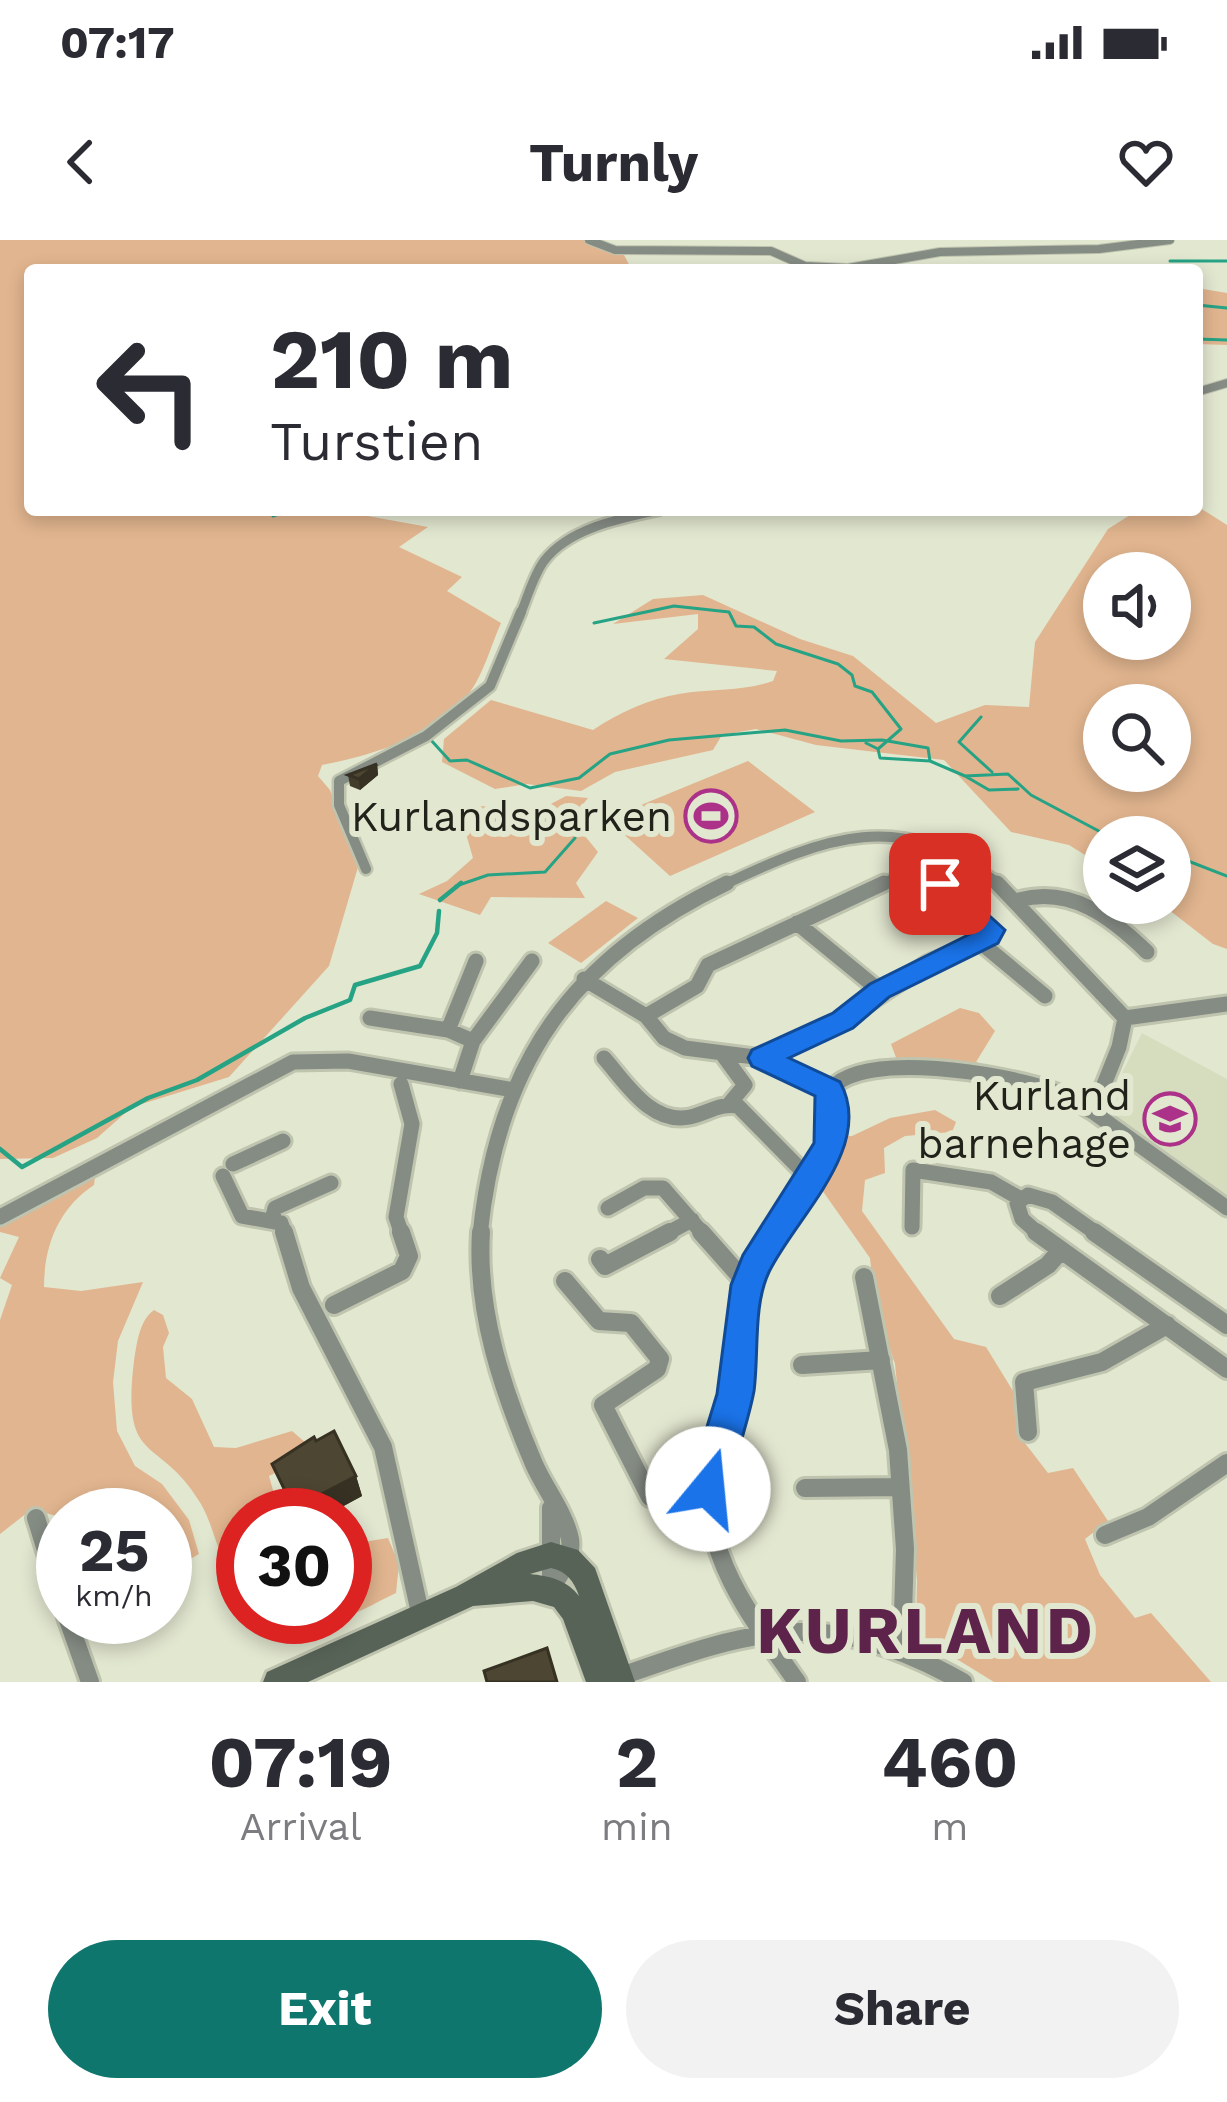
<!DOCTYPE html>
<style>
body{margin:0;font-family:"Work Sans",sans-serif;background:#f2f2f3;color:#2b2b33;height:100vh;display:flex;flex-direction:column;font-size:45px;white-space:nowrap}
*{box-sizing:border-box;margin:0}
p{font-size:39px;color:#7c7c81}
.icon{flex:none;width:66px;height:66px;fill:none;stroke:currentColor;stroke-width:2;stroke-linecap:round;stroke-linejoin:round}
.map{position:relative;height:1442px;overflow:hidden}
.side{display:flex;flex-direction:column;background:#fff;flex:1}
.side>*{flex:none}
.banner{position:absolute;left:24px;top:24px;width:1179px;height:252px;border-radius:12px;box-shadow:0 6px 18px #0003;background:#fff;color:#2b2b33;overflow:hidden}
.fabs{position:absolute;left:1083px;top:312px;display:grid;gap:24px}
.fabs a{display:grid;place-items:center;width:108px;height:108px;border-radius:50%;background:#fff;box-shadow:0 6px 18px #0003;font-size:60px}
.speed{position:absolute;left:36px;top:1248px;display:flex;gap:24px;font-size:60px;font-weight:700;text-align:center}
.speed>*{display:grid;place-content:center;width:156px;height:156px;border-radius:50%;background:#fff;box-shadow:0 6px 18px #0003;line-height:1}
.speed small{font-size:30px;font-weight:400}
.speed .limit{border:18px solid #d22;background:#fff;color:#111}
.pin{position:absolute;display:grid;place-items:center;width:102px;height:102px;color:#fff;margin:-51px;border-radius:24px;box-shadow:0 6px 18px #0006}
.me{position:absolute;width:132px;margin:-66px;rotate:17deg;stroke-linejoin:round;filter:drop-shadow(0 0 9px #0008)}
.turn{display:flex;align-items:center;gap:42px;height:252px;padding:0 48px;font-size:54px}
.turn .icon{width:156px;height:156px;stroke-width:2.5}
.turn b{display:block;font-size:84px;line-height:102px}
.eta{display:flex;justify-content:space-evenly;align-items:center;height:204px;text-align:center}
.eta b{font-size:72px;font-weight:700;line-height:84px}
.button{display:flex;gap:24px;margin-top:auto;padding:24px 48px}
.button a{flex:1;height:138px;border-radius:72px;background:#0f766e;color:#fff;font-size:48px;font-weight:700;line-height:138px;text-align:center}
.button a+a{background:#f2f2f3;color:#2b2b33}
.status{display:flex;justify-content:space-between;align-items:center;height:84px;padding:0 60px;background:#fff;direction:ltr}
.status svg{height:33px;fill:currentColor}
header{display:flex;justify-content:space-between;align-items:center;height:156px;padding:0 48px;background:#fff;font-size:54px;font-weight:700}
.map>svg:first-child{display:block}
.built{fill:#d6ddbf}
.green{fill:#e1b58f;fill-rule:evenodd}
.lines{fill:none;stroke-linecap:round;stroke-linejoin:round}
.stream-far1{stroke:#25a384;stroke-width:3}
.stream{stroke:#25a384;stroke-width:4.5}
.street-far4-casing{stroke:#bfc4af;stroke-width:10}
.street-far3-casing{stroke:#bfc4af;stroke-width:14}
.street-far2-casing{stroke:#bfc4af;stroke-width:15}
.street-far1-casing{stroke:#bfc4af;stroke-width:21}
.street-casing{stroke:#bfc4af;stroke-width:24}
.secondary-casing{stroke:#bfc4af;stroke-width:6}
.street-far4{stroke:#858c84;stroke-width:8}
.street-far3{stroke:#858c84;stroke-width:9}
.street-far2{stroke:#858c84;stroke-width:10}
.street-far1{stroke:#858c84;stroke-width:15}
.street{stroke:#858c84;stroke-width:18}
.secondary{fill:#586358;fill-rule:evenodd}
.wall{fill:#423c2b}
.shaded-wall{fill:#363123}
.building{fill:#4d4632;stroke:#363123;stroke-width:3}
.route{fill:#1a73e8;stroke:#114b97;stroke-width:3}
.labels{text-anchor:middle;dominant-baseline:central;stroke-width:12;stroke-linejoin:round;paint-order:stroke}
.poi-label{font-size:42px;fill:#21231b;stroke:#e2e7d0;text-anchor:end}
.near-district-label{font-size:66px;font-weight:bold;letter-spacing:3px;fill:#5d234b;stroke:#e2e7d0}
</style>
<div class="status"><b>07:17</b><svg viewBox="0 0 49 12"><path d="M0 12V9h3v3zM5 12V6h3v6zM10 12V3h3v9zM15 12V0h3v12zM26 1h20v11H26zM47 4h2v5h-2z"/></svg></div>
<header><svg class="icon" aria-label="back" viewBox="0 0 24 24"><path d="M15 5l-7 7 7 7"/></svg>Turnly<svg class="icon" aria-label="heart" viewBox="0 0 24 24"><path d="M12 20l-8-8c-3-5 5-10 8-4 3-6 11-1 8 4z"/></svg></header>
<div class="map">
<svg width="1227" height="1442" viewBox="0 0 1227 1442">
<rect width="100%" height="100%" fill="#e2e7d0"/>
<path class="built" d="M1142,793l85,46v124l-126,-88z"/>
<path class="green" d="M0,0h603l-2,6 23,9 8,15h-602v240h305l93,17 -29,20 63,30 -15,14 54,32c-10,22 -17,50 -31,69 -32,44 -97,63 -148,73l-4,11 12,14 28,77 -29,99 -100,111 -97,30 -35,31 -44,20 -53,1z
M1197,48l30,5v52l-30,-1z
M1197,266l30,19v424l-14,-5 -53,-41h10v-66h-66v30l-35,-22 -58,-13 -67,-72 -128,-15 -60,-16 -34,6 -9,15 -98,22 -34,19 -54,-7 -32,5 -53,-27 2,-23 47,-39 102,30c25,-17 56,-31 86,-36 33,-6 62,-2 94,-13l4,-10 -113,-12 34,-30v-15l-85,10 40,-25 50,-4 97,44 53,17 83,67 49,-18 44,2 6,-65 73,-113 22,-14 67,-5zM1104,333h66v66h-66zM1104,465h66v66h-66z
M748,521l67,51 -145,64 -63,-57z
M566,556l22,2 -17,21 27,33 -22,31 9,15 -94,-1 -11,18 -61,-21 28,-13 26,-23 -15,-52 87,1z
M606,661l32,17 -57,45 -33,-20z
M960,768l19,5 16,18 -19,31 39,12 -117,-11 -7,-19z
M935,870l21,12 -4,10 -47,4 -21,12 1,25 -20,7 -3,31 92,128 32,8 27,44 8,47 27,35 25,-5 35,53 -23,18 15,36 35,43 16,-5 60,69h-217l-78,-48 1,-54 -22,-216 -20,-59 -5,-47 -53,-75 15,-46 20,-1 38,-18z
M87,937h8l-1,8c-35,23 -50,60 -50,102l37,4 62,-9 -25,59 -5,41 4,49 18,35 27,18 27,36 10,34 -14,8 -20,-8v-39l-102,3 -31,-9 -32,25v-214l12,-35 -12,-7 19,-41 -19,-5v-8z
M154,1070l9,5 6,18 -6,14 3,31 26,21 22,48 22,1 56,-17 14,12 3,13 -40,20 11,39h-37v72c-26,-23 -26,-55 -42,-83 -42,-71 -80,-35 -67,-143 3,-18 5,-40 20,-51z
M388,1298l11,26 -3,29c-36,17 -75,45 -113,24h62v-72z"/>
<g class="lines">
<path class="stream-far1" d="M1170,21h57
M1197,65l30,3
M1197,99l30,1
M273,276l16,-6
M594,383l80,-17 55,6 7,14 18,1 22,17 62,20 14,11 3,11 17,6 29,37 -23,20
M981,477l-22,25 33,30
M430,499l20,22 17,-1 63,28 49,-10 31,-24 59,-14 116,-10 56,11 41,-1 46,8 2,13 35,15 43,-2 23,21 79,42
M866,503l12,6 2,9 50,3
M965,536l24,14 29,-1
M1170,614l57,22
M456,646l32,-11 57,-3 30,-34"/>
<path class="stream" d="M440,660l21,-17
M0,909l22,18 126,-69 49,-18 108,-62 45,-18 5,-15 65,-19 17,-33 2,-22"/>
<g class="street-far4-casing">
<path id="street-far4" d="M589,0l26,10 156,1 34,15 43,2 92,-16 159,-3 71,-9
M1197,152l30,-9"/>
</g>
<g class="street-far3-casing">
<path id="street-far3" d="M520,375c7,-16 13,-39 24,-54 25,-33 78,-43 116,-51"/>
</g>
<g class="street-far2-casing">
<path id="street-far2" d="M366,629l-27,-64v-24l87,-45 64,-50 31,-74
M721,646c104,-49 181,-81 280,0
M877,646l33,-15 35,15"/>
</g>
<g class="street-far1-casing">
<path id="street-far1" d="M940,643l51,47 -11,12
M997,643l128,135
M1019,660c52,-14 92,17 128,52
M797,683l83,68
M584,739l62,37 18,22 21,10 77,10 68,32
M646,776l51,-30 11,-21 176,-82
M370,778l78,12 25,11 -13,40
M1125,778l-6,29 -26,65 134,96
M1125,778l102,-14
M448,790l28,-69
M473,801l59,-80
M723,815l22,30 -15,18
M604,818c22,25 47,67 86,59 18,-4 29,-14 48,-11l71,72
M762,818l76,-35 89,-59 53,-22 65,54
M401,844l11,40 -16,93 6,18
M233,924l50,-23
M223,936l19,40 39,7 4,12
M608,968l36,-20h19l41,47
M0,977l293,-155 55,-1 160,28
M272,980l3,-12 56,-25
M912,987l1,-57 78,12 30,17
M480,995c17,-171 92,-278 247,-352
M664,995l28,-15
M776,995l49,-81 7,-22 -1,-43c33,-40 175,-15 220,1 15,5 28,14 42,22
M1040,995l-18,-16 -5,-16 11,-8 24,7 47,33"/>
</g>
<g class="street-casing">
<path id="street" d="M284,992l17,56 82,159 38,170
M481,992c-5,80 22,159 53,232 10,23 31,50 36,75 3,19 -10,34 -19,50
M701,992l47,53
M778,992c-38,55 -33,95 -43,158 -5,33 -18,67 -27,99 0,76 48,134 89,193
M1036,992l191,137
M1094,992l133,93
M600,1019l5,7 65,-34
M864,1037l34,173 7,99 -3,98
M565,1041l34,40 32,2 29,36 -3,10 -54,36 47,92 40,-11 18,3
M1000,1056l48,-31 13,-15
M334,1065l68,-34 7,-15 -8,-24
M802,1125l79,-5
M1028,1192l-4,-50 78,-20 65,-37
M805,1248l94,-1
M551,1268v80
M36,1278l27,87
M1105,1295l43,-18 79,-54
M67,1377l23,65
M619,1437c140,-50 208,-71 344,5"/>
</g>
<g class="secondary-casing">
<path id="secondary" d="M551,1302l27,8 17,18 40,114h-49l-23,-63 -9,-12 -21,-6 -60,5 -165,76h-45l4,-10 189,-85 61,-34zM551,1328c15,3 23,13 28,28 -12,-16 -30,-20 -49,-22z"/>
</g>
<use href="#street-far4" class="street-far4"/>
<use href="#street-far3" class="street-far3"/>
<use href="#street-far2" class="street-far2"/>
<use href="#street-far1" class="street-far1"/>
<use href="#street" class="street"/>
<use href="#secondary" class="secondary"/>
</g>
<path class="wall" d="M377,524l1,11 -18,15 -10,-4 -2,-11z
M316,1201l40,35 6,20 -35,19h-33l-22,-51z"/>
<path class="shaded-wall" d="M377,524l1,11 -18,15 -1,-11z
M356,1236l6,20 -35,19 -9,-19z
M306,1263l4,12h-14l-2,-6z"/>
<path class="building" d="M377,524l-18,15 -11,-4z
M334,1191l22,45 -38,20 9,19h-16l-5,-12 -12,6 -22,-45 42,-27 2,4z
M547,1408l10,34h-70l-3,-11z"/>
<path class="route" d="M940,636l9,3 56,51 -7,13 -109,54 -36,31 -64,30 51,24c36,65 -45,136 -71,190 -16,33 -10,82 -15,119 -6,32 -18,65 -27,98l-6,13 -13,5 -14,-5 -6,-13 29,-95 14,-109 12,-30 71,-112 1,-47 -63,-30 -4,-8 4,-8 81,-37 37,-29 106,-53 -45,-41 -4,-6z"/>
<defs>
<g id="stadium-ring" transform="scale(2.7)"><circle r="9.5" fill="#e2e7d0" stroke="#ab3288" stroke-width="1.5"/><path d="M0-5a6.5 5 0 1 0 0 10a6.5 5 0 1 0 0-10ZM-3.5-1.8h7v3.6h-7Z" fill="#ab3288"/></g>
<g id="school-ring" transform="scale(2.7)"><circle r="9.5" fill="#e2e7d0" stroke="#ab3288" stroke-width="1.5"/><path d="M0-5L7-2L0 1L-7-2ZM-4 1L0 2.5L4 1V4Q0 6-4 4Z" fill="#ab3288"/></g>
</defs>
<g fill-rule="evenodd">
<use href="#stadium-ring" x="711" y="576"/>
<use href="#school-ring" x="1170" y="879"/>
</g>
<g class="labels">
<g class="poi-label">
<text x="672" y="576">Kurlandsparken</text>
<text x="1131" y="855">Kurland<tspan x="1131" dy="48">barnehage</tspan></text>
</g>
<g class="near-district-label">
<text x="926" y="1390">KURLAND</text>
</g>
</g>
</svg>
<div class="fabs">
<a><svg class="icon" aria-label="sound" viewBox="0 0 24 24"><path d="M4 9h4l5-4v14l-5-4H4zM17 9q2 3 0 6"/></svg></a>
<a><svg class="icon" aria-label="search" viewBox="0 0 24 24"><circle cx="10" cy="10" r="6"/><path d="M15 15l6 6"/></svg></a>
<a><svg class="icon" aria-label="layers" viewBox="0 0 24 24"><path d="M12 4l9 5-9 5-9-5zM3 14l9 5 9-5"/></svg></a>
</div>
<div class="speed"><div>25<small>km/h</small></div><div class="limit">30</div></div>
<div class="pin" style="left:940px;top:644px;background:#d93025"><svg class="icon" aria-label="arrive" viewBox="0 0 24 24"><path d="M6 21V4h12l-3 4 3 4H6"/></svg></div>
<svg class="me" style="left:708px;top:1249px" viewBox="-20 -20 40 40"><circle r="19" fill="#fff"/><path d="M0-13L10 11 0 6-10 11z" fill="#1a73e8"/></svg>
<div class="banner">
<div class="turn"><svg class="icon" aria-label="left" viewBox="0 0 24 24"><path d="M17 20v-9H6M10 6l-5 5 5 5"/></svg><div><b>210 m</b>Turstien</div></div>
</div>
</div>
<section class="side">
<div class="eta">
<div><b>07:19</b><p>Arrival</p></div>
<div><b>2</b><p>min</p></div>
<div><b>460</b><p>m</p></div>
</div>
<div class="button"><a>Exit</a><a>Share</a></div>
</section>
